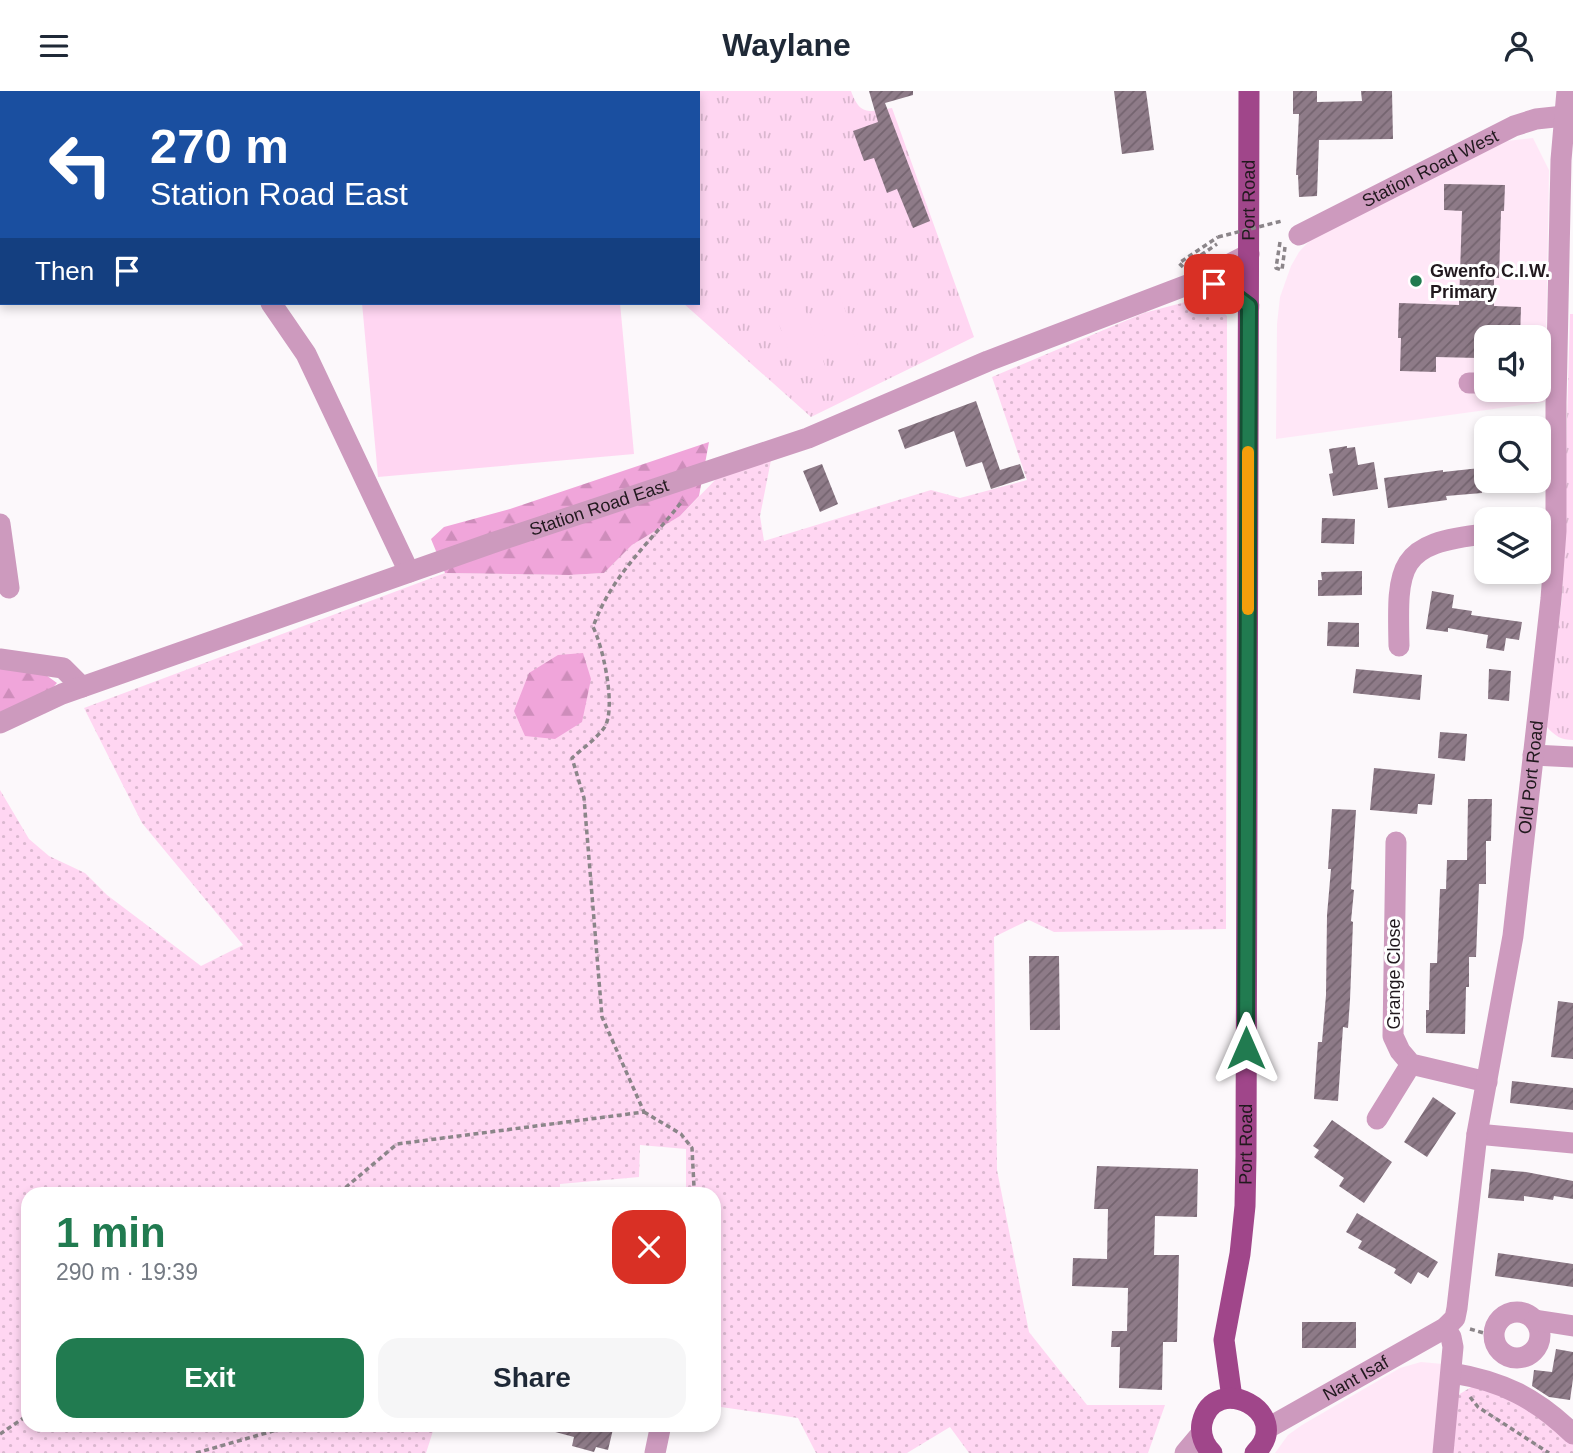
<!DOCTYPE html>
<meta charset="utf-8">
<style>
body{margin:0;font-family:Arial,sans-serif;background:#f6f6f7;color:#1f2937;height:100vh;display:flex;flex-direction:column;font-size:26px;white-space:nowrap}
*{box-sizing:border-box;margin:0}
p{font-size:23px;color:#747a83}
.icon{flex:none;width:38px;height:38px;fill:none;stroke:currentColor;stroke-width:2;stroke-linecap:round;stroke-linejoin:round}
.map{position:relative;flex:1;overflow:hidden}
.side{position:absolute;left:21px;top:1096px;width:700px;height:245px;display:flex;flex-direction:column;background:#fff;border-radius:21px;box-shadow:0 4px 10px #0003}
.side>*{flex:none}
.hud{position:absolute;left:0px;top:0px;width:700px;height:214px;box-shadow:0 4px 10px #0003;background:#1a4fa0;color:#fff;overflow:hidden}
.controls{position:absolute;left:1474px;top:234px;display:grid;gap:14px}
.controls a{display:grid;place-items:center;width:77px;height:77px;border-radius:14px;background:#fff;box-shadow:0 4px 10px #0003;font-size:35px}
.pin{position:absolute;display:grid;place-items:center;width:60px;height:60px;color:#fff;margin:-30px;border-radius:14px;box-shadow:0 4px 10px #0006}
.me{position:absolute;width:77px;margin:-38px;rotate:0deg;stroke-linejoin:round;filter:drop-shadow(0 0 5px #0008)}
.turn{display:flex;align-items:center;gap:24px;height:147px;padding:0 35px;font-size:32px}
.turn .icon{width:91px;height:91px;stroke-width:2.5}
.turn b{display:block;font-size:49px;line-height:60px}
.then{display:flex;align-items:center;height:66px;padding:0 35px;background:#0003;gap:14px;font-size:26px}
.round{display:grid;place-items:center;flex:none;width:74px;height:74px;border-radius:21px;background:#f6f6f7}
.overview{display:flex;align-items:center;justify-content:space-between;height:119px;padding:0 35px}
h1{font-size:42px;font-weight:700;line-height:52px;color:#217b50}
.button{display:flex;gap:14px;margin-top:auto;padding:14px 35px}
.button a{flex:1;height:80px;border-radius:21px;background:#217b50;color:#fff;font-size:28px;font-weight:700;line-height:80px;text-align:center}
.button a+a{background:#f6f6f7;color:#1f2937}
header{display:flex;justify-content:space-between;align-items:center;height:91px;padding:0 35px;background:#fff;font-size:32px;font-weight:700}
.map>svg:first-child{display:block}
.built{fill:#ffe7f7;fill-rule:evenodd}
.grass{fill:url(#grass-dots)}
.forest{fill:url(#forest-firs)}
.park{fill:url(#park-tufts)}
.pitch{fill:#ffd6f2}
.building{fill:url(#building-hatch)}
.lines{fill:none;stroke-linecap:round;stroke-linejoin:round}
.path{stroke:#8b8589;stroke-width:3.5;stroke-dasharray:5 3.5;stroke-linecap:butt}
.minor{stroke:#cd9abe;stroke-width:21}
.major{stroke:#a0468a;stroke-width:21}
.path-bridge{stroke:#8b8589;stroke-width:3.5;stroke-dasharray:5 3.5;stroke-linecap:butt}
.route-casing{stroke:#155034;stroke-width:18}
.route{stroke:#217b50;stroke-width:12}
.slow{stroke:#f59e0b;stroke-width:12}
.poi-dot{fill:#217b50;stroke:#fff;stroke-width:2.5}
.labels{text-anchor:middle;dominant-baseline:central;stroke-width:6;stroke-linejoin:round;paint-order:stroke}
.street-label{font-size:18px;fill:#21191e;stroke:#fff}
.poi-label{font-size:18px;font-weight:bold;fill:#21191e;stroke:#fff;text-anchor:start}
</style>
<header><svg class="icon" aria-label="menu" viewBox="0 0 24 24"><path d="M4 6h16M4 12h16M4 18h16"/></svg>Waylane<svg class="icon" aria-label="person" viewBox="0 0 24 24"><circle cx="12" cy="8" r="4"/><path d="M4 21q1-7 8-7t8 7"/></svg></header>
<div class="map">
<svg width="1573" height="1362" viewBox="0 0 1573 1362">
<defs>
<pattern id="grass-dots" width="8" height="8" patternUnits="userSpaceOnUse" patternTransform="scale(1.75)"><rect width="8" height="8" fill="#ffd6f2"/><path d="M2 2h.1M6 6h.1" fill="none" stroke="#dab7cf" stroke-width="1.8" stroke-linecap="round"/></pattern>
<pattern id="forest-firs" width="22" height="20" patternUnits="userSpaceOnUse" patternTransform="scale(1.75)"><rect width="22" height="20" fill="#f0a5da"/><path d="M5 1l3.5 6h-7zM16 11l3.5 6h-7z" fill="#ce8dbb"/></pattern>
<pattern id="park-tufts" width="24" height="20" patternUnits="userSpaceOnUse" patternTransform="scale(1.75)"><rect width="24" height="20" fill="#ffd6f2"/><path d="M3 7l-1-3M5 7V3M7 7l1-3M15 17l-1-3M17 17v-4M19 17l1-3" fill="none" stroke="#dab7cf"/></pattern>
<pattern id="building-hatch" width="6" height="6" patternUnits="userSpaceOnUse" patternTransform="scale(1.75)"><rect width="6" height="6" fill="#8e7b88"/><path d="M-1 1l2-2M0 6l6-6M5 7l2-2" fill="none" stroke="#74646f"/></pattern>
</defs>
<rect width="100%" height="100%" fill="#fcf8fb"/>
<path class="built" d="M1533,47l16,32 -4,232 -269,37 1,-115 3,-27 11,-31 8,-14 12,-13 196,-98zM1486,247h52v52h-52z
M1421,1271l22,2 -7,89h-161l13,-18 14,-10 98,-57z"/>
<path class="grass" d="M1208,205l19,20 -1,613 -172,3 -25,-12 -35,17 3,233 32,162 58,73h78l-17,48h-179l-19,-26 -43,26h-91l-18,-35 -84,-12v-213h-28v-44l-46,-4 -1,32 -79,7v9h-532v232h407l-9,28h-426v-663l29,49 20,17 36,17 22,22 94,71 42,-21 -101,-122 -58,-115 361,-135 124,2 35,-2 28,-28 48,-29 41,-42 50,-14 -11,56 4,25 167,-51 29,8 67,-18 -35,-103 152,-64z
M1473,1295l55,20 45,37v10h-122l7,-58z"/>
<path class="forest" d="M709,351l-10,54 -19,20 -48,29 -28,28 -35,2 -124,-2 -14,-34 13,-12 66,-18z
M583,562l8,26 -9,43 -27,17 -30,-3 -11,-25 15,-38 29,-18z
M0,572l39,7 18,13 -10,11 -47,21z"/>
<path class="park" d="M123,0h728c9,25 18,21 41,17l82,229 -163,80 -128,-114h15v-210z
M1570,223h3v426c-12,0 -18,-4 -26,-13l4,-52 11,-76z"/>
<path class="pitch" d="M839,202l22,61 -26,10 -23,-62z
M362,212h258l14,151 -256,23z
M804,215l21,60 -27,10 -22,-60z"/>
<path class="building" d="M869,0h44v4l-28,8 45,118 -17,7 -16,-39 -10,4 -13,-35 -10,3 -11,-30 25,-9z
M1114,0h32l8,59 -32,4z
M1293,0h24v11l45,-1 -1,-10h31l1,48 -74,1 -2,56 -18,1 -1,-22h-2l3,-61h-6z
M1444,93l61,1 -1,26h-3l-2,67h-5v28l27,1 -1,31h-41l-1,20 -42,-1v15l-36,-1 1,-33h-3l1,-35 60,2 3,-94 -18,-1z
M976,310l24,69 20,-6 5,14 -34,11 -9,-27 -16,5 -12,-36 -49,18 -7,-19z
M1347,355v2l8,-1 3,18 16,-3 4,27 -45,7 -4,-22 4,-1 -4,-24z
M822,373l16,40 -18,8 -17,-41z
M1480,377l2,25 -36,3 1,4 -59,8 -4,-30 59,-8v2z
M1322,427l33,1 -1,25 -33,-1z
M1362,480v24l-44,1v-16h4l-1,-8z
M1432,500l22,4 -2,13 20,3 -1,4 51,7 -3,18 -13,-2 -2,13 -18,-3 2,-13 -40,-7v4l-22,-3z
M1328,531l31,1v24l-32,-1z
M1356,578l66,6 -2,25 -67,-7z
M1489,578l22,2 -2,30 -21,-2z
M1440,641l27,2 -2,27 -27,-3z
M1374,677l61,6 -3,31 -14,-1 -1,10 -47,-4z
M1468,708h24l-1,42h-5v43h-7l-3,73h-7v30h-3l-1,47 -39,-1v-23h3l1,-47h7l3,-74h6l1,-29h20z
M1332,718l24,1 -5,79 3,1 -3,31 2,1 -3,78 -2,28 -5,-1 -5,74 -24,-2 4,-57h4l4,-47 1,-80 4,-46h-3z
M1029,865h30l1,74h-30z
M1558,910l15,2v56l-22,-2z
M1512,990l61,7v22l-63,-7z
M1433,1006l23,16 -29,44 -23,-15z
M1332,1029l60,42 -28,41 -25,-17 5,-8 -30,-21 5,-7 -6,-4z
M1097,1075l101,3 -1,48 -42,-1 -1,39h25l-2,87h-14l-1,48 -43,-2 1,-41h-9l1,-16h15l1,-43 -56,-2 1,-28 34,1 1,-50h-14z
M1491,1078l35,3 47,9v18l-19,-3 -1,4 -29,-4v5l-36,-3z
M1357,1122l81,49 -10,16 -10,-6 -7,12 -17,-11 2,-4 -38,-21 4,-7 -16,-9z
M1498,1162l75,11v23l-78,-11z
M1302,1231h54v26h-54z
M1556,1258l17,3v27l-3,21 -21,-3 -17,-11 2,-16 18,2z
M544,1334h70l-6,25 -12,-3 -2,5 -22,-6 2,-9 -30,-8z"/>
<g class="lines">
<path class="path" d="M100,0l1,2
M1280,151l-4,26 6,2 3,-23
M1201,164l16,-11
M1183,176l-4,-4 39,-26
M644,1021l37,22 11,14 2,39 -4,6
M339,1102l58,-49 247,-32 -42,-95 -18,-219 -12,-40c10,-9 24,-19 32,-30 13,-18 -1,-82 -11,-101 19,-53 57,-84 90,-127
M1470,1238l24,7
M1470,1306l8,10 71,46
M0,1343l28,-19
M196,1362l98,-28"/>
<g class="minor">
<path id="s1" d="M1299,144l215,-109 22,-7 28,-3"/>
<path d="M1195,191l30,6 24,18"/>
<path d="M271,212l35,51 103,218"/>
<path d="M1469,292h17"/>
<path d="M0,433l9,64"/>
<path d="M1399,555c-2,-81 -2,-103 87,-112"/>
<path d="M0,568l63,9 19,19"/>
<path id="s2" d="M0,632l62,-29 430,-151 316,-105 180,-77 207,-79 54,-28"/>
<path d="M1533,664l40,2"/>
<path d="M1396,751l-3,194 7,15 11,13 76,18"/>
<path d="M1377,1028l34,-55"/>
<path d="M1477,1043l96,9"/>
<circle cx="1517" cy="1244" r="23"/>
<path d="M1535,1229l38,6"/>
<path d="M1452,1282c50,8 84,25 121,61"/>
<path id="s3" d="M1266,1338l179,-101 10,-10 2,-10 20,-174 36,-198 38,-337 5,-68v-128l5,-243 6,-69"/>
<path d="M655,1362l5,-24"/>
<path d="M1185,1362l16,-19"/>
<path d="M1443,1362l10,-106 -2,-10 -6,-9"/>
</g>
<g class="major">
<path id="s4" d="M1232,1307l-8,-58 16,-86 5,-48 1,-50 3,-1065"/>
<path d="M1212,1362c-8,-8 -12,-19 -10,-30 12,-53 94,-10 53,30"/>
</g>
<path class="path-bridge" d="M1218,146l64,-16"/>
</g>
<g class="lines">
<g class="route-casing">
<path id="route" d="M1214,193l11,4 24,18 -3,742"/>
</g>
<use href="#route" class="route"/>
<path class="slow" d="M1248,518v-157"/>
</g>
<circle class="poi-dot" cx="1416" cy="190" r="7"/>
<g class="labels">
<g class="street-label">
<text stroke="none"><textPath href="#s1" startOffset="147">Station Road West</textPath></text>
<text stroke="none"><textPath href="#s4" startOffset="1200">Port Road</textPath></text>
<text stroke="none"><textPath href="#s2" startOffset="637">Station Road East</textPath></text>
<text stroke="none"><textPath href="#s3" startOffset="766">Old Port Road</textPath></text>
<text transform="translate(1394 883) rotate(-90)">Grange Close</text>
<text stroke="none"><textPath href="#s4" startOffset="256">Port Road</textPath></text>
<text stroke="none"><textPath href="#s3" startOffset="103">Nant Isaf</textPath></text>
</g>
<g class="poi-label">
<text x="1430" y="180">Gwenfo C.I.W.<tspan x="1430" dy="21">Primary</tspan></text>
</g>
</g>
</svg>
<div class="controls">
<a><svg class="icon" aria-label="sound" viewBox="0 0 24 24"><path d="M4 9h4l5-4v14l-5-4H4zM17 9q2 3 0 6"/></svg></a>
<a><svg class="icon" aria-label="search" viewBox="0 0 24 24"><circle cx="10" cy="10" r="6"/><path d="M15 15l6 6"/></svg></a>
<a><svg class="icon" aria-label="layers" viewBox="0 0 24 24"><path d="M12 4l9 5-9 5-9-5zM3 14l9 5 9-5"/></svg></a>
</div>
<div class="pin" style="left:1214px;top:193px;background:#d93025"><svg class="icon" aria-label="arrive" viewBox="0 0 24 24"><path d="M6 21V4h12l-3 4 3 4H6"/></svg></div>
<svg class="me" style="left:1246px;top:957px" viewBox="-20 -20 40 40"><path d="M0-17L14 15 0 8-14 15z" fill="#217b50" stroke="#fff" stroke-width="4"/></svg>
<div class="hud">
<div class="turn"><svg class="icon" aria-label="left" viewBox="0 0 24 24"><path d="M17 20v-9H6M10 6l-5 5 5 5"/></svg><div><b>270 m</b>Station Road East</div></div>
<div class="then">Then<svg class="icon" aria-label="arrive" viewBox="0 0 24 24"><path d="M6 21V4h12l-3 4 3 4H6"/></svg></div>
</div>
<section class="side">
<div class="overview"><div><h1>1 min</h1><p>290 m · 19:39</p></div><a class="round" style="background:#d93025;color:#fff"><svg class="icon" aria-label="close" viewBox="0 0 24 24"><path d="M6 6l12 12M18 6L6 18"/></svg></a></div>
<div class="button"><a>Exit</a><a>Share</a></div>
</section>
</div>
